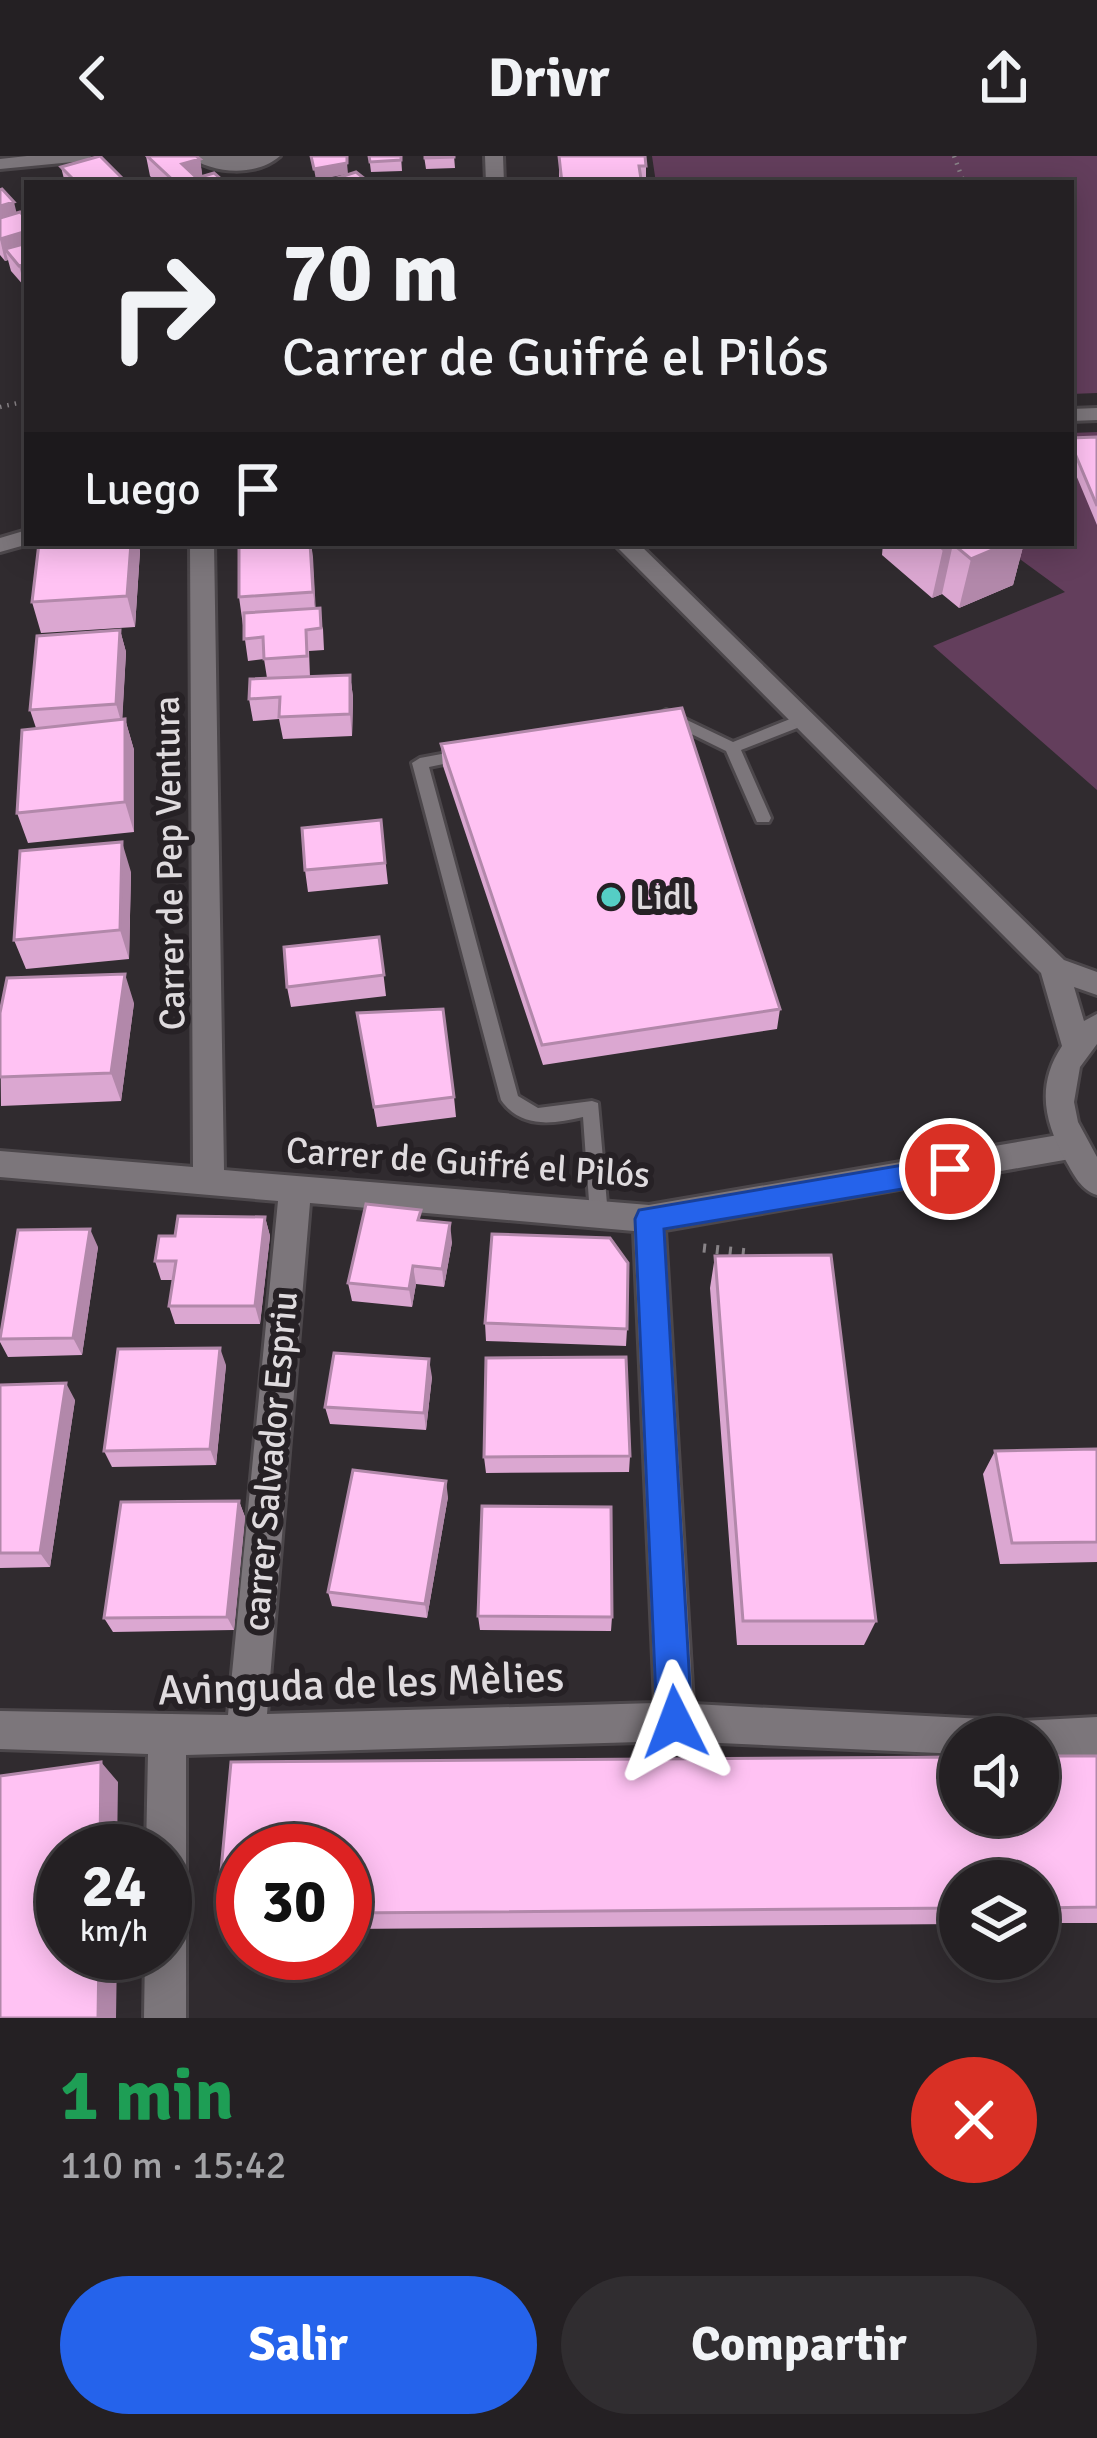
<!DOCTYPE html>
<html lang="es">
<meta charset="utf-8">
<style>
body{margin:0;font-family:Signika,sans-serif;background:#302d30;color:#f1f3f6;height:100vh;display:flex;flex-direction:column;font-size:45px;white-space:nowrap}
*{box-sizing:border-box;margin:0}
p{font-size:39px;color:#a3a3a6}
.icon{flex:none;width:66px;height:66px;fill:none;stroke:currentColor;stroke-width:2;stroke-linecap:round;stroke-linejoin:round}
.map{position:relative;height:1862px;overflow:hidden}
.sheet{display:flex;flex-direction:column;background:#242023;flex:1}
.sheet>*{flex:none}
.top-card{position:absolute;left:24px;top:24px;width:1050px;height:366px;border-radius:0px;box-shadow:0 6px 30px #0003,0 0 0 3px #413e41;background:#242023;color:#f1f3f6;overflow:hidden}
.controls{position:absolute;left:939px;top:1560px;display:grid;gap:24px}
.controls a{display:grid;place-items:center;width:120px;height:120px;border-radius:50%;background:#242023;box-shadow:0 6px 30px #0003,0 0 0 3px #413e41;font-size:60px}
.speed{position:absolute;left:36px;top:1668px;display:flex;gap:24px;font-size:60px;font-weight:700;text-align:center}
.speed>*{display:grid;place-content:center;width:156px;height:156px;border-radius:50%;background:#242023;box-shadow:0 6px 30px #0003,0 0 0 3px #413e41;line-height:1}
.speed small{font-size:30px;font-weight:400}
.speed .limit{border:18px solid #d22;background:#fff;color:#111}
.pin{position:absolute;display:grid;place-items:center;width:102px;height:102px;color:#fff;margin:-51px;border:6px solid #fff;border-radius:50%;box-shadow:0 3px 12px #0007}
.me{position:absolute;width:132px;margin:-66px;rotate:357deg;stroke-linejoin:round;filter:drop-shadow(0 0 9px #0008)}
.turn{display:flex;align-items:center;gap:42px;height:252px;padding:0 60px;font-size:54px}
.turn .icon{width:156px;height:156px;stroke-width:2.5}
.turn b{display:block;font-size:84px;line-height:102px}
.then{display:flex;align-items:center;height:114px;padding:0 60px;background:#0003;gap:24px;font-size:45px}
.round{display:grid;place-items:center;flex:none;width:126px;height:126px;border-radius:63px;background:#302d30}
.overview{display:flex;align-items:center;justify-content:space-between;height:204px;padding:0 60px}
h1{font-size:72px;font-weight:700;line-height:90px;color:#1e9e55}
.button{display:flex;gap:24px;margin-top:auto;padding:24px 60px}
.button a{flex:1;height:138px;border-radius:72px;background:#2563eb;color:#fff;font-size:48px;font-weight:700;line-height:138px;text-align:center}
.button a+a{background:#302d30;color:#f1f3f6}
header{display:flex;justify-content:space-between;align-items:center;height:156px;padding:0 60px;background:#242023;font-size:54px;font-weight:700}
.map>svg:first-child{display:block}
.green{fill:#633e5c}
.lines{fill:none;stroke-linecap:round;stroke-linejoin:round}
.lane-casing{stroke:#4c474b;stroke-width:6}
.street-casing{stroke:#4c474b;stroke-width:6}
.secondary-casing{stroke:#4c474b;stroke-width:6}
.path-far1{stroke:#888387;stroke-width:4.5;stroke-dasharray:1.5 6;stroke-linecap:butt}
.path{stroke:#888387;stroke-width:9;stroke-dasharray:3 10;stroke-linecap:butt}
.lane{fill:#7c767b;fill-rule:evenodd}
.street{fill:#7c767b;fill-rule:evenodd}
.secondary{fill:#7c767b;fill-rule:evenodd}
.wall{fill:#dba7d1}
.shaded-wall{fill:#b288aa}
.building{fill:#ffc2f3;stroke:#b288aa;stroke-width:3}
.route{fill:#2563eb;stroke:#184099;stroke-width:3}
.poi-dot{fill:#55cec5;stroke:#262125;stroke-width:4.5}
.labels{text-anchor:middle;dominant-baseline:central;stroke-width:12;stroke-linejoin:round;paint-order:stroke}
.street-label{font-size:36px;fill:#dfdbde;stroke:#262125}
.poi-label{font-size:36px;fill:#dfdbde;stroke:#262125;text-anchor:start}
.near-street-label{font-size:42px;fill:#dfdbde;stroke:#262125}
</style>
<header><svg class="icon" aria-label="back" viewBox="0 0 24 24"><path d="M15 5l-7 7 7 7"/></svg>Drivr<svg class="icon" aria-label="share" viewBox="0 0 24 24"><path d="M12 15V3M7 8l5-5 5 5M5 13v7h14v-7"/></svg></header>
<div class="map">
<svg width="1097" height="1862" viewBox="0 0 1097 1862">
<rect width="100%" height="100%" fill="#302b2f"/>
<path class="green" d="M652,0h445v237l-26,1v-211h-415z
M1097,276v358l-164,-144 132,-54 -67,-49h73v-110z"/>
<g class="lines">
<g class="lane-casing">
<path id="lane" d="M666,554l67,32 67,-27h10v8l-69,27 30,68 -2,4h-12l-31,-71 -65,-32 -3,-4z
M463,594l8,5 -3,4 -39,8 89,329 20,12 54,-7 6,2 10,112 -2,6 -7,2 -7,-2 -2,-6 -7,-98c-30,7 -62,12 -82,-17l-89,-337 8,-5z"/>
</g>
<g class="street-casing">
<path id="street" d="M27,0h65l-9,5 -83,8v-10z
M485,0h18l1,27h-18z
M1097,252v12l-26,1v-12z
M27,374v13h5l-32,9v-14z
M190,387h24l10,627 425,35 421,-72 11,4 4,9 -4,9 -11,4 -405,71 28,474 329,17 75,-4v38l-59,1v-19h-78v17l-285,-13 -489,14v263h-42l1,-65h20v-102h-19l2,-97 -148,-5v-38l228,4 50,-514 -278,-24v-26l193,16zM310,1047l324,28 21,472 -388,11z"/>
</g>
<g class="secondary-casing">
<path id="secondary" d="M188,0h92c-24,21 -67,18 -92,0z
M613,387h25l426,417 33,12v23l-23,-8 10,34 13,-7v30l-17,23 -6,35 4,20 19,35v38c-16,-5 -23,-20 -31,-34 -22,-39 -30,-76 -4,-115l-21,-73z"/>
</g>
<path class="path-far1" d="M954,0l10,27
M0,251l27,-6"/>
<path class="path" d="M703,1092l45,5"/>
<use href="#lane" class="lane"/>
<use href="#street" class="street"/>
<use href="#secondary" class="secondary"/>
</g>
<path class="wall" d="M146,0l54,3 2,17 21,5v2h-66l-7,-7z
M369,0h32l1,15 -31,1z
M424,0h30l1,12 -29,1z
M559,0l36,1 51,9v17h-87z
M61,11l64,14 1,2h-61z
M0,34l17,23 10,6v68h-2l-14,-16 -3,-11 -3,1 -5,-6z
M1097,281v88l-26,-62v-25z
M39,387h99l2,8 -5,76 -94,6 -9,-31z
M311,387l4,65 8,21 1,21 -15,1 1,26 40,-2 3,22 -1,39 -69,3 -4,-20 -26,2 -4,-22 18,-21 -3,-19 -16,2 -9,-64z
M883,387h141l-11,42 -54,23 -17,-14 -10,4 -50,-43z
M120,474l6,22 -4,68 3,-1 9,31v82l-106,11 -11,-30 19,-85 -6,-18z
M441,588l339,265 -3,20 -234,36 -100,-299z
M381,664l7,64 -80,8 -3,-22z
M131,716l-2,87 -103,10 -12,-29z
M379,781l7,59 -95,11 -4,-20z
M134,847l-13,98 -120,5 -1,-93z
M357,857l97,84 2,20 -79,10z
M265,1061l5,19 -10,88h-85l-6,-18 4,-26h-12l-6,-19 20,-25z
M422,1064l30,22 -8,45 -28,-3 -4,23 -60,-6 -4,-18z
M98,1091l-16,108 -74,2 -8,-15v-10z
M715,1100l161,365 -12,24h-127l-27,-357z
M485,1167l142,6 -1,17 -140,-5z
M226,1209l-10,100 -104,2 -8,-16z
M432,1221l-6,53 -96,-6 -5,-17z
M0,1229l75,15 -25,167 -50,1z
M1097,1293v113l-97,2 -17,-90 12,-23z
M630,1300l-1,16 -143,1 -2,-16z
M448,1341l-21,121 -95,-12 -4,-14z
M239,1345l6,16 -11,113 -121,2 -9,-14z
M478,1460l134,1 -1,14 -131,-1z
M1038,1600h59v167h-59v-42h-78v43l-615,5v-78h-102v78h-13l-13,-15 14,-152 729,-5v58h78z"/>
<path class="shaded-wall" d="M200,3l3,21 -10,3 -11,-19z
M347,7l1,11 -32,6 -2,-11z
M14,46l5,21 -19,6v-23z
M27,75v23l-22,-5 3,11 -3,1 -5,-22z
M27,108v23h-2l-6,-21z
M131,387h7l2,8 -5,76 -8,-31z
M311,387l2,14 3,57 -3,-22z
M1003,387h21l-11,42 -54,23 12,-49z
M953,388l-11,50 -10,4 11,-49z
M120,474l6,22 -4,73 -6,-21z
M350,519l3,22 -1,39 -2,-22z
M125,563l9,31v82l-9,-30z
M122,686l9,30 -2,87 -9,-29z
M125,818l9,29 -13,98 -10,-28z
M265,1061l5,19 -10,88 -5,-18z
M450,1067l2,19 -8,45 -2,-18z
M90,1073l8,18 -16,108 -9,-17z
M413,1110l3,18 -4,23 -3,-18z
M220,1192l6,17 -10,100 -6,-16z
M429,1203l3,18 -6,53 -2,-17z
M66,1227l9,17 -25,167 -10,-14z
M446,1325l2,16 -21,121 -2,-14z
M239,1345l6,16 -11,113 -7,-13z
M101,1606l17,20 -1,69h-17z
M99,1797h18l-1,65h-18z"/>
<path class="building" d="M100,0l25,25 -7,2h-41l-16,-16z
M147,0h49l4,3 -18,5 15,14 17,-5 9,8 -4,2h-43z
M311,0h36v7l-33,6z
M369,0h32v4l-31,2z
M425,0h29v1l-29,1z
M559,0h86l1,10h-7l2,13h-9l1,4h-71z
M356,16l14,11 -45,-1z
M2,33l12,13 -14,4v-16z
M20,56l7,7v12l-27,8v-21z
M27,87v21l-8,2 -14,-17z
M1097,281v69l-26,-62v-6z
M39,387h92l-4,53 -95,6z
M239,387h71l3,49 -74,5z
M936,387h73l-38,16 -18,-15 -10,5z
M320,452l1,20 -15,2 1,26 -43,3 -1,-22 -19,2v-26z
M120,474l-4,74 -86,6 7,-74z
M350,519v39l-71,3 1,-20 -31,2 1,-20z
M682,552l98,301 -238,36 -101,-301z
M125,563v83l-108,11 5,-83z
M381,664l4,43 -80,7 -3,-42z
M122,686l-2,88 -106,10 6,-89z
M379,781l5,38 -97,12 -3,-40z
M125,818l-14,99 -111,4v-64l7,-35z
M443,853l11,88 -80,10 -17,-94z
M366,1048l55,6 -3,10 32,3 -8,46 -29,-3 -4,23 -61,-6z
M178,1060l87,1 -10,89h-86l7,-45h-21l4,-25h16z
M90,1073l-17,109 -73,1 18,-109z
M492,1078l118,4 18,25 -1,66 -142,-6z
M831,1099l45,366h-133l-28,-365z
M220,1192l-10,101 -106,2 14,-102z
M334,1197l95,6 -5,54 -99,-6z
M626,1201l4,99 -146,1 2,-99z
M66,1227l-26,170h-40v-168z
M1097,1293v93l-85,1 -17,-92z
M353,1314l93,11 -21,123 -97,-12z
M239,1345l-12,116 -123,1 17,-116z
M482,1350l129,1 1,110 -134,-1z
M1038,1600h59v151l-59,1v-27h-78v27l-615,5v-62h-102v63h-26l14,-152 729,-5v58h78z
M101,1606l-1,89h-37v102h36l-1,65h-98v-242z"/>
<path class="route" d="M950,1001l10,3 4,9 -4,8 -10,4 -286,48 28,493 -5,12 -12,5 -13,-5 -5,-12 -22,-503 4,-9z"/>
<circle class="poi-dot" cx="611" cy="741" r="12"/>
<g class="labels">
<g class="street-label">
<text transform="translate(170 707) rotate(-91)">Carrer de Pep Ventura</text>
<text transform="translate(468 1007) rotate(4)">Carrer de Guifré el Pilós</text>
<text transform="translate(271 1305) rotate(-85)">carrer Salvador Espriu</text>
</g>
<g class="poi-label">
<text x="635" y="741">Lidl</text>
</g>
<g class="near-street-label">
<text transform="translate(361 1528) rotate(-2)">Avinguda de les Mèlies</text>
</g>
</g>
</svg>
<div class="controls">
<a><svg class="icon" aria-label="sound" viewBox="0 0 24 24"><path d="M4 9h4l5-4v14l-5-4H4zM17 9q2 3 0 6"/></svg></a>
<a><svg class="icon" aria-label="layers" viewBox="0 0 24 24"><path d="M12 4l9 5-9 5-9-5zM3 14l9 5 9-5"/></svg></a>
</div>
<div class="speed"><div>24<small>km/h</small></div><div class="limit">30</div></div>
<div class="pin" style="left:950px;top:1013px;background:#d93025"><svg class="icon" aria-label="arrive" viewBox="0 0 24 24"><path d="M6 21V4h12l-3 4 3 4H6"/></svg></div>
<svg class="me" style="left:675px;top:1566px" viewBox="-20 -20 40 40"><path d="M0-17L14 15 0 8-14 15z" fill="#2563eb" stroke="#fff" stroke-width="4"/></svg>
<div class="top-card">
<div class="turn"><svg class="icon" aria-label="right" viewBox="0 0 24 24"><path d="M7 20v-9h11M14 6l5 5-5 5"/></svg><div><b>70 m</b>Carrer de Guifré el Pilós</div></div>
<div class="then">Luego<svg class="icon" aria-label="arrive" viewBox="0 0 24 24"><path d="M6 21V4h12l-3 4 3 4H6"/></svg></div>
</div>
</div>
<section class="sheet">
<div class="overview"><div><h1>1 min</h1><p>110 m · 15:42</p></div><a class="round" style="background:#d93025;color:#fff"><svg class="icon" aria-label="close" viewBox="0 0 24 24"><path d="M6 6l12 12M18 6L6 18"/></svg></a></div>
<div class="button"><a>Salir</a><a>Compartir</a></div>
</section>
